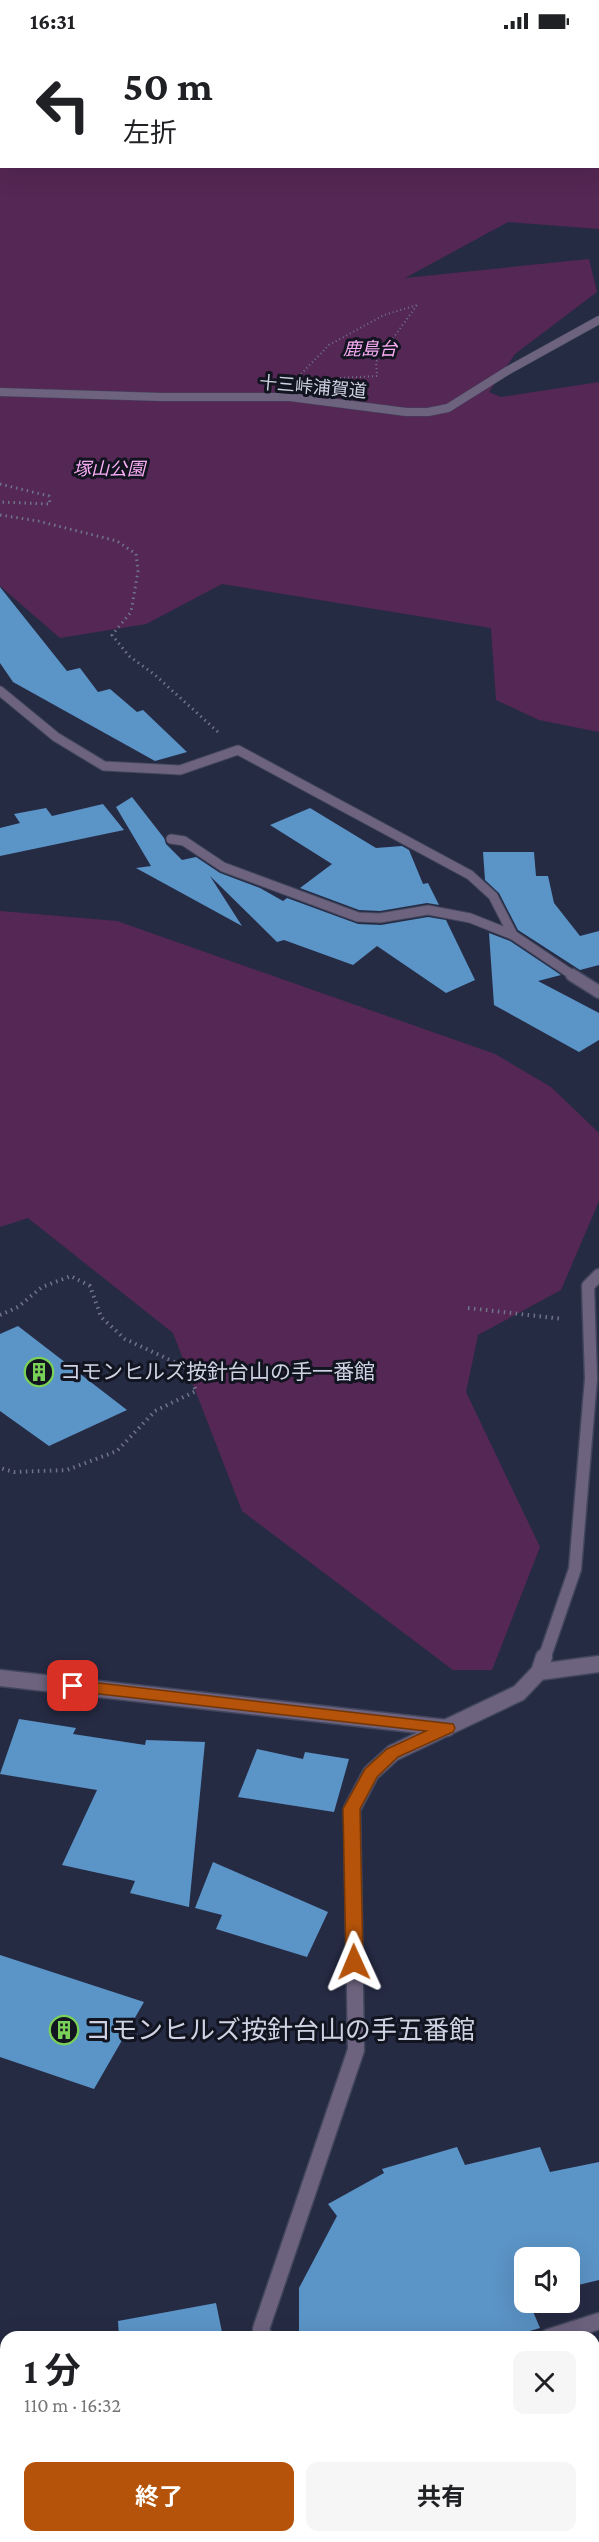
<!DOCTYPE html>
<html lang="ja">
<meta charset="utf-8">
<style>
body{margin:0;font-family:"Crimson Pro","Noto Sans JP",serif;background:#f6f6f6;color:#202124;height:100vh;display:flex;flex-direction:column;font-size:22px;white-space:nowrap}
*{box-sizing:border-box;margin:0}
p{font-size:20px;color:#757577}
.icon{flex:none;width:33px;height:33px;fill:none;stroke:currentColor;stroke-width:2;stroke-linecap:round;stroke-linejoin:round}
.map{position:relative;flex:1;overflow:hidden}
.side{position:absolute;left:0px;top:2289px;width:600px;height:212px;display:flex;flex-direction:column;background:#fff;border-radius:18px 18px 0 0;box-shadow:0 6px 24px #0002}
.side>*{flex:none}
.top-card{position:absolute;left:0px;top:0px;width:600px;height:126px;box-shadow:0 6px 24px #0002;background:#fff;color:#202124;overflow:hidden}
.controls{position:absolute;left:514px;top:2205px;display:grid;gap:12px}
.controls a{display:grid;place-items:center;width:66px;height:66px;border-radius:12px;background:#fff;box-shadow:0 6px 24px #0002;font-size:30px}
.pin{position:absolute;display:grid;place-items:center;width:51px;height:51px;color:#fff;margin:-26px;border-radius:12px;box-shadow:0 3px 9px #0006}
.me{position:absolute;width:66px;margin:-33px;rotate:359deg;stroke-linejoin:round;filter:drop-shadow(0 0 4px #0008)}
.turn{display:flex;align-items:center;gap:21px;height:126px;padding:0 24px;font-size:27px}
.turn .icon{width:78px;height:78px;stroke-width:2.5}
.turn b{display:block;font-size:42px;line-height:51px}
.round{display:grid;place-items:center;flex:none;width:63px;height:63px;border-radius:12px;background:#f6f6f6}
.summary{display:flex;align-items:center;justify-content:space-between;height:102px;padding:0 24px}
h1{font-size:36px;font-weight:700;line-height:45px}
.button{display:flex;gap:12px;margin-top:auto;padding:12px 24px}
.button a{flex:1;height:69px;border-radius:12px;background:#b45309;color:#fff;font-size:24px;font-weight:700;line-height:69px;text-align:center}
.button a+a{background:#f6f6f6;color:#202124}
.status{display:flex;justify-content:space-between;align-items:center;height:42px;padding:0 30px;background:#fff;direction:ltr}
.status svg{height:16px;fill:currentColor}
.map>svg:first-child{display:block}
.green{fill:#552754;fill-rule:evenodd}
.building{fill:#5b94c7}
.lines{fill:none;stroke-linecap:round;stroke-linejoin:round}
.service-far1-casing{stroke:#41465d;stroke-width:11}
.service-casing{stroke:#41465d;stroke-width:19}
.minor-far3-casing{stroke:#41465d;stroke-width:9}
.minor-far2-casing{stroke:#41465d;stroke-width:11}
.minor-far1-casing{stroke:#41465d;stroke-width:15}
.minor-casing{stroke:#41465d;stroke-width:19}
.tertiary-casing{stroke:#41465d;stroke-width:19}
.path-far2{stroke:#707489;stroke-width:2;stroke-dasharray:1 3;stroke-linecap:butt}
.path-far1{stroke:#707489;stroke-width:3;stroke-dasharray:1.5 4;stroke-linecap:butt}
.path{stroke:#707489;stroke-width:4;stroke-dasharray:1.5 4.5;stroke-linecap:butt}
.service-far1{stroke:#6d637f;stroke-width:9}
.service{stroke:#6d637f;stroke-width:16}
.minor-far3{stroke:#6d637f;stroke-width:8}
.minor-far2{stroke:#6d637f;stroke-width:9}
.minor-far1{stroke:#6d637f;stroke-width:12}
.minor{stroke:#6d637f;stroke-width:16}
.tertiary{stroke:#6d637f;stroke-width:16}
.route{fill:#b45309;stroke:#753606;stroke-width:1.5}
.labels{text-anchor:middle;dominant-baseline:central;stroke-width:6;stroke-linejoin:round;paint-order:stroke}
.far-park-label{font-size:18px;font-style:italic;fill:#fbaef6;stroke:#121420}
.far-street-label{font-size:18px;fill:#ced2e2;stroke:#121420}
.poi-label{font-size:21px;fill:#ced2e2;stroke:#121420;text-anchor:start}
.near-poi-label{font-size:26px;fill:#ced2e2;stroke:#121420;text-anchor:start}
</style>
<div class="status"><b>16:31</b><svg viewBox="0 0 49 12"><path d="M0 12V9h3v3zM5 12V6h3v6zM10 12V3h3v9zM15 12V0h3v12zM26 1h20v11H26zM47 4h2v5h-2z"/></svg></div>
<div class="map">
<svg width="599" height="2500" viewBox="0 0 599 2500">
<rect width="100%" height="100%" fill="#262b44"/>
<path class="green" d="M0,0h599v187l-91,-7 -103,56 184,-19 8,33 -82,62 -26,38 12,5 98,-15v350l-60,-12 -43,-20 -5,-72 -269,-44 -76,40 -86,14 -60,-52zM2,2h596v122h-596z
M0,869l117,10 378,133 56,33 48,46v68l-38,89 -83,45 -12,57 74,155 -48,123h-39l-211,-159 -69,-178 -145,-115 -28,9z"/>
<path class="building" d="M0,545l67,84 13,-3 18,24 12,-3 27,23 6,-2 44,42 -32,9 -142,-79 -13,-19z
M132,755l32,41 2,6 16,16 14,-3 24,16 40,15 23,13 4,-3 71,26 23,1 47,-8 18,3 29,60 -29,13 -69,-47 -24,19 -69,-25 -7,2 -67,-66 32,50 -106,-58 15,-2 -35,-59z
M103,762l21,26 -124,26v-28l20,-5 -6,-9 32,-6 6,8z
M310,766l66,40 26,-2 7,4 14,34 5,-1 11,22 -12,-2 -47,8 -21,-1 -59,-22 32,-24 -62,-39z
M483,810h51l2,24h12l6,27 26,33 19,-5v34l-19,5 -62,-40 -19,-37 -14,-13z
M489,891l21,8 51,34 -23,6 61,32v27l-20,12 -85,-47z
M18,1284l109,84 -78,36 -49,-35v-77z
M19,1677l57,9 -3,6 72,11 1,-5 59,2 -16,165 -59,-14 5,-12 -73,-16 35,-75 -97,-16z
M257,1707l46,10 2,-7 44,7 -15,53 -96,-15z
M213,1820l115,50 -21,45 -91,-28 6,-14 -27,-7z
M0,1913l144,47 -50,87 -94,-32z
M457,2105l8,18 75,-18 10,25 49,-10v118l-29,7v-29h-45v44h4l11,26 -31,9h-210v-49l38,-72 -9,-12 56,-31 -2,-4z
M216,2261l7,34h-104l-1,-16z"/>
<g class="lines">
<g class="service-far1-casing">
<path id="service-far1" d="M171,797l13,2 39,26 135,50 22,1 48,-8 42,8 43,17"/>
</g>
<g class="service-casing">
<path id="service" d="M539,1630l60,-8
M549,2295l50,-16
M549,2494l2,6"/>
</g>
<g class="minor-far3-casing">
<path id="minor-far3" d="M0,350l161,5h129l116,15h22l20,-4 59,-37 92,-51"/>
</g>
<g class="minor-far2-casing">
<path id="minor-far2" d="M0,649l56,46 48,29 76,4 58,-20 232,125 23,21 20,39 61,41"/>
</g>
<g class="minor-far1-casing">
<path id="minor-far1" d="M572,933l27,17
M544,1617l31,-90 16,-190 -3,-93 11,-11"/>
</g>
<g class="minor-casing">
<path id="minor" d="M264,2295l-3,-8 95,-279 -4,-241 19,-36 22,-20 126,-60 20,-21 5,-15
M336,2494l2,6"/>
</g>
<g class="tertiary-casing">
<path id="tertiary" d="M0,1636l447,50"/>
</g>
<path class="path-far2" d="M301,332l28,-29 55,-30 33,-10
M340,336l37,-2 -1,-14 41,-57"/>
<path class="path-far1" d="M0,442l49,12 1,8 -50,-2
M0,473l38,6 79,20 19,13 2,17 -7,41 -19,23 17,21 26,19 63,57"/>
<path class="path" d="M468,1266l95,11
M0,1273l18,-8 24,-20 29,-11 19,10 11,31 24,22 62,29 9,23 -41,20 -38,40 -50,19 -53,2 -14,-4"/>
<use href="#service-far1" class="service-far1"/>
<use href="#service" class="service"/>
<use href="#minor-far3" class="minor-far3"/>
<use href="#minor-far2" class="minor-far2"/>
<use href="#minor-far1" class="minor-far1"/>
<use href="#minor" class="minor"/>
<use href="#tertiary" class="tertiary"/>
</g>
<path class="route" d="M73,1638l380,44 2,4 -2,4 -55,25 -21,20 -17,32 3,153 -3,5 -6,2 -6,-2 -2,-5 -3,-153 22,-40 22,-20 39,-18 -353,-40 -5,-1 -2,-4 2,-4z"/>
<defs>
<g id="building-ring" transform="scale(1.5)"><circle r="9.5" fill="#121420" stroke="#7ad157" stroke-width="1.5"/><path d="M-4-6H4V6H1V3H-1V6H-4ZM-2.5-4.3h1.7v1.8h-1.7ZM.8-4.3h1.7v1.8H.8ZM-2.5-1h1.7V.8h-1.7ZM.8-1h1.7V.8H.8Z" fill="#7ad157"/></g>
</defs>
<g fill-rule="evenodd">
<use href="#building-ring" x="39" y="1330"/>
<use href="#building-ring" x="64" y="1988"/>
</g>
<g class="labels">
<g class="far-park-label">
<text x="370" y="307">鹿島台</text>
<text x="109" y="427">塚山公園</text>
</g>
<g class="far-street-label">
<text transform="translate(313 345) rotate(5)">十三峠浦賀道</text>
</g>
<g class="poi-label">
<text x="60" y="1330">コモンヒルズ按針台山の手一番館</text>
</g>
<g class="near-poi-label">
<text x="85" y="1988">コモンヒルズ按針台山の手五番館</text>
</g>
</g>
</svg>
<div class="controls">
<a><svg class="icon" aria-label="sound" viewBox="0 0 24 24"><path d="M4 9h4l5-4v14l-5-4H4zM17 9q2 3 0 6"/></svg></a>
</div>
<div class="pin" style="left:73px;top:1644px;background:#d93025"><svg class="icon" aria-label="arrive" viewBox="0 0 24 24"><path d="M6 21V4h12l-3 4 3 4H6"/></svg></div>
<svg class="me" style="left:354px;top:1920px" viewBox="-20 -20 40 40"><path d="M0-17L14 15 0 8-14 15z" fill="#b45309" stroke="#fff" stroke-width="4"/></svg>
<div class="top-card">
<div class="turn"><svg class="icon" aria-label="left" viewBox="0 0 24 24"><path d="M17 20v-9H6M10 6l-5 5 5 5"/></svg><div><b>50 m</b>左折</div></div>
</div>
<section class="side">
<div class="summary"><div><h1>1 分</h1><p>110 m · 16:32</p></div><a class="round"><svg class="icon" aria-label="close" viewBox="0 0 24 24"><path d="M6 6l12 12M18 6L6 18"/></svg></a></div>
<div class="button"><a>終了</a><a>共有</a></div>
</section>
</div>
